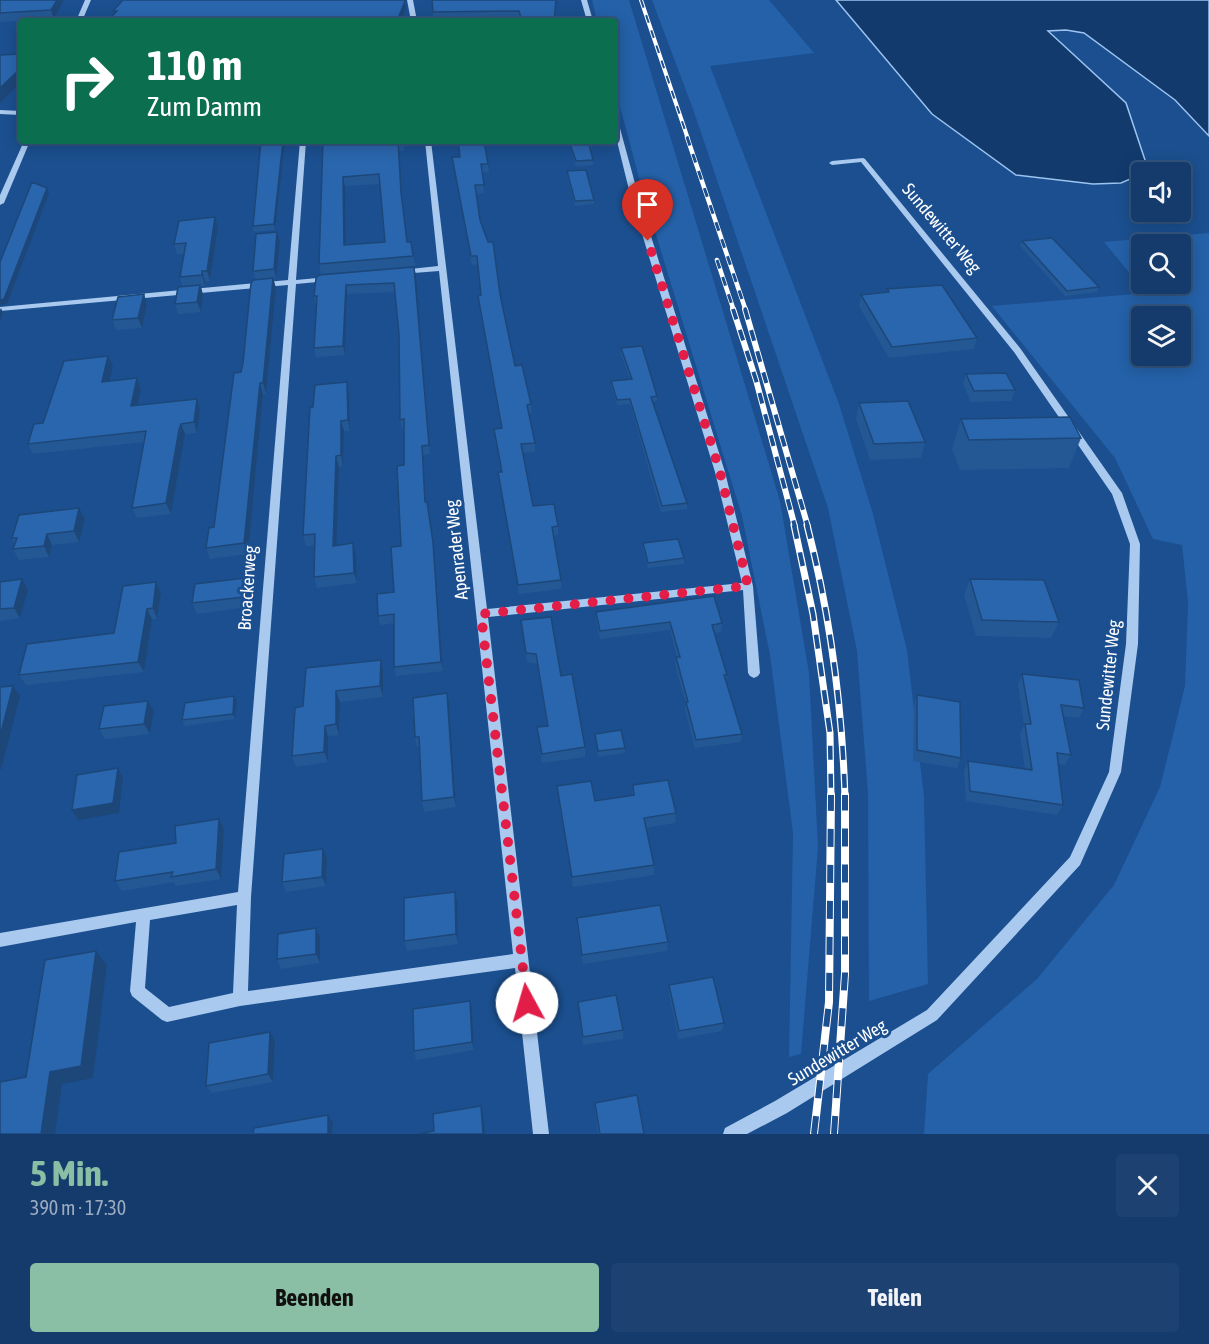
<!DOCTYPE html>
<html lang="de">
<meta charset="utf-8">
<style>
body{margin:0;font-family:"Asap Condensed",sans-serif;background:#1d4271;color:#f1f3f6;height:100vh;display:flex;flex-direction:column;font-size:22px;white-space:nowrap}
*{box-sizing:border-box;margin:0}
p{font-size:20px;color:#9dadc1}
.icon{flex:none;width:33px;height:33px;fill:none;stroke:currentColor;stroke-width:2;stroke-linecap:round;stroke-linejoin:round}
.map{position:relative;height:1134px;overflow:hidden}
.panel{display:flex;flex-direction:column;background:#143b6b;flex:1}
.panel>*{flex:none}
.guide{position:absolute;left:18px;top:18px;width:600px;height:126px;border-radius:6px;box-shadow:0 3px 15px #0003,0 0 0 2px #33557e;background:#0b6e4f;color:#fff;overflow:hidden}
.controls{position:absolute;left:1131px;top:162px;display:grid;gap:12px}
.controls a{display:grid;place-items:center;width:60px;height:60px;border-radius:6px;background:#143b6b;box-shadow:0 3px 15px #0003,0 0 0 2px #33557e;font-size:30px}
.pin{position:absolute;display:grid;place-items:center;width:51px;height:51px;color:#fff;margin:-62px -26px;border-radius:50% 50% 50% 0;rotate:-45deg;box-shadow:0 0 6px #0007}
.pin .icon{rotate:45deg}
.me{position:absolute;width:66px;margin:-33px;rotate:354deg;stroke-linejoin:round;filter:drop-shadow(0 0 4px #0008)}
.turn{display:flex;align-items:center;gap:21px;height:126px;padding:0 30px;font-size:27px}
.turn .icon{width:78px;height:78px;stroke-width:2.5}
.turn b{display:block;font-size:42px;line-height:51px}
.round{display:grid;place-items:center;flex:none;width:63px;height:63px;border-radius:6px;background:#1d4271}
.head{display:flex;align-items:center;justify-content:space-between;height:102px;padding:0 30px}
h1{font-size:36px;font-weight:700;line-height:45px;color:#8abfa5}
.cta{display:flex;gap:12px;margin-top:auto;padding:12px 30px}
.cta a{flex:1;height:69px;border-radius:6px;background:#8abfa5;color:#111;font-size:24px;font-weight:700;line-height:69px;text-align:center}
.cta a+a{background:#1d4271;color:#f1f3f6}
.map>svg:first-child{display:block}
.green{fill:#2461a8;fill-rule:evenodd}
.water{fill:#123a6d;stroke:#9cc4f0;stroke-width:1.5}
.lines{fill:none;stroke-linecap:round;stroke-linejoin:round}
.minor{fill:#a9c9ee;fill-rule:evenodd}
.rail-far4-casing{stroke:#fff;stroke-width:4}
.rail-far3-casing{stroke:#fff;stroke-width:4.5}
.rail-far2-casing{stroke:#fff;stroke-width:6}
.rail-far1-casing{stroke:#fff;stroke-width:7}
.rail-casing{stroke:#fff;stroke-width:8}
.rail-far4{stroke:#1b4f8f;stroke-width:2;stroke-dasharray:8;stroke-linecap:butt}
.rail-far3{stroke:#1b4f8f;stroke-width:3;stroke-dasharray:9;stroke-linecap:butt}
.rail-far2{stroke:#1b4f8f;stroke-width:4;stroke-dasharray:11;stroke-linecap:butt}
.rail-far1{stroke:#1b4f8f;stroke-width:4.5;stroke-dasharray:14;stroke-linecap:butt}
.rail{stroke:#1b4f8f;stroke-width:6;stroke-dasharray:18;stroke-linecap:butt}
.wall{fill:#245895;fill-rule:evenodd}
.shaded-wall{fill:#1d4779}
.building{fill:#2a66ad;stroke:#1d4779;stroke-width:1.5;fill-rule:evenodd}
.route{stroke:#e11d48;stroke-width:10;stroke-dasharray:0 18}
.labels{text-anchor:middle;dominant-baseline:central;stroke-width:6;stroke-linejoin:round;paint-order:stroke}
.street-label{font-size:18px;fill:#fff;stroke:#1b4f8f}
</style>
<div class="map">
<svg width="1209" height="1134" viewBox="0 0 1209 1134">
<rect width="100%" height="100%" fill="#1b4f8f"/>
<path class="green" d="M592,0h37l151,501 29,172 9,174 -17,207 -12,3 4,-224 -23,-178 -28,-139 -100,-327 -27,-101v-67h-18z
M652,0h117l45,53 -104,13 129,338 34,110 34,136 17,147 4,187 -59,17 -1,-208 -11,-142 -29,-143 -135,-399z
M1209,233v901h-285l4,-60 109,-95 77,-94 46,-98 25,-101 3,-83 -6,-58 -29,-6 -38,-81 -123,-152 154,-13 -42,-51zM1142,244h38v40h-38zM1142,316h38v40h-38z"/>
<path class="water" d="M836,0h373v136l-34,-36 -91,-67 -18,-3 -18,1 78,72 19,57 -10,17 -14,6 -28,1 -77,-9 -84,-61z"/>
<g class="lines">
<path class="minor" d="M85,0h6l-9,21h-6z
M407,0h6l4,21h-6z
M581,0h6l6,21h-6z
M0,110l21,1v4l-21,-1z
M615,119l3,2 21,77 86,274 28,114 7,87 -2,3 -4,2 -4,-2 -2,-3 -5,-83 -255,27 61,517h-16l-18,-166 -275,38 -73,16 -5,-2 -30,-24 -2,-5 6,-69 -136,25v-14l238,-41 50,-607 -288,26v-4l288,-27 12,-139h6l-10,139 32,-3 4,2 -4,2 -32,3 -45,613 -3,94 265,-37 -74,-683 -38,3 -4,-2 4,-2 37,-4 -13,-125h6l56,468 255,-26 -27,-111 -84,-274 -16,-65zM237,905l-4,88 -64,14 -24,-19 5,-68z
M24,141h6l-26,62 -4,2v-10z
M863,158l2,1 155,189 102,145 18,51 -2,100 -17,128 -41,93 -143,155 -150,93 -40,21h-24l2,-6 50,-27 152,-91 143,-153 39,-85 17,-128 4,-100 -18,-50 -98,-142 -153,-190 -29,3 -3,-2 3,-2z"/>
<g class="rail-far4-casing">
<path id="rail-far4" d="M641,0l47,139"/>
</g>
<g class="rail-far3-casing">
<path id="rail-far3" d="M687,137l59,174
M717,260l17,51"/>
</g>
<g class="rail-far2-casing">
<path id="rail-far2" d="M733,309l23,71 39,147
M745,309l63,218"/>
</g>
<g class="rail-far1-casing">
<path id="rail-far1" d="M794,525l19,89 17,119 1,64
M807,525c23,89 35,180 38,272"/>
</g>
<g class="rail-casing">
<path id="rail" d="M814,1134l15,-132 2,-207
M834,1134l11,-160v-179"/>
</g>
<use href="#rail-far4" class="rail-far4"/>
<use href="#rail-far3" class="rail-far3"/>
<use href="#rail-far2" class="rail-far2"/>
<use href="#rail-far1" class="rail-far1"/>
<use href="#rail" class="rail"/>
</g>
<path class="wall" d="M0,0h64l-10,19 -54,3z
M432,0h124l-1,21h-34l-2,-5 -86,1z
M261,141h28v2h-4l-10,87 -21,2 -1,-6z
M323,141h81v10h-5l3,51 5,40h4l4,24 -94,8 -2,-10zM380,184l5,58 -39,3 -1,-59z
M457,141h27l5,31h-7l2,21 -8,1 4,26 20,74 15,72 16,38v9l-2,1 6,29v9l-13,1 11,53 25,20v9l-5,1 8,44v9l-42,5 -20,-113 -1,-9h3l-7,-43 7,-1 -22,-124 -1,-8 3,-1 -3,-31 -6,1 -19,-100 -1,-8h8z
M568,141h24v7l-2,1 3,11v5l-17,1z
M567,171l27,29v4l-19,2 -8,-30z
M215,217l3,10 -8,54h-5v5h-4l2,9 -2,17 -23,2 -3,-10 8,-18 -3,-9 4,-23h-7l-3,-10z
M277,232l3,10 -4,37h-3l3,9 -10,106h-3l-15,160 -38,5 -4,-11 8,-21 29,-164 13,-83 -3,-9z
M1022,241l77,46 -2,5 -32,4 -45,-50z
M416,275l14,179 -7,1 3,47 8,50 9,119 -47,5 -2,-9v-44l-14,2 -2,-9 16,-24 7,-46 3,-81v-36h-2l-2,-9 -1,-86 -4,-42 -48,2 -2,61 -29,2 -2,-9 2,-43 -2,-9 2,-18z
M887,289l90,49 -3,11 -85,9 -30,-52 2,-11 25,-2z
M144,294l3,11 -5,23 -26,2 -4,-10z
M621,348l36,48v5l-5,1 35,101v6l-26,3 -31,-108 -13,1 -6,-19v-5l19,-2 -9,-25z
M113,367l-4,14 28,-3 4,11 -4,16 60,-6 3,11 -3,23 -12,1 -14,80 -34,4 -5,-10 12,-66 -111,12 -5,-10 15,-21z
M966,374l49,16 -4,11 -40,1 -8,-18z
M347,382l2,11 1,38h-6l-1,35 -4,1 -3,78 20,9 1,29 -40,5 -3,-11v-32l-8,1 -3,-11 10,-128z
M859,403l66,39 -4,16 -51,2 -14,-41z
M961,419l120,19 -12,30 -109,2 -8,-21z
M85,519l-6,23 -27,3 -3,12 -30,3 -6,-11 2,-5 -3,-6z
M643,543l41,15v6l-36,4 -5,-19z
M245,578l4,11 -2,18 -50,7 -5,-11z
M970,579l89,43 -8,16 -75,-2 -12,-41z
M0,582l28,8 -8,28 -20,3z
M156,582l5,11 -4,26h-5l-8,53 -118,13 -7,-10 95,-42z
M596,612l126,11 -1,9 -6,1 12,42 -1,8 16,51 -1,8 -46,6 -10,-38 1,-6 -11,-39 1,-8h1l-7,-27 -70,9 -4,-19z
M521,620l40,56 24,71v10l-43,6 -5,-36 10,-1 -10,-62 -10,-2z
M381,660l2,10v27l-43,5 -1,33 -11,1v26l-32,5 -4,-11 11,-50z
M1022,674l62,34 -5,10 -16,-2 8,39 -6,10 -7,-1 5,41 -6,10 -91,-14 -2,-30 4,-10 57,8 -5,-35 4,-9 -6,-40z
M917,695l44,63 -4,10 -44,-7 1,-55z
M234,696l3,5 -2,18 -50,7 -3,-6z
M449,704l7,103 -32,5 -2,-11 -3,-54h-2l-2,-10z
M154,711l-4,23 -45,5 -6,-10z
M595,734l30,14v5l-27,4z
M633,785l43,28 -1,10 -29,5 8,37v10l-81,12 -15,-91 -1,-10 38,15 37,-5z
M219,819l5,10 -3,50 -45,7 -2,-4 -52,9 -7,-10 61,-38z
M323,849l4,10 -1,27 -40,6 -4,-10z
M455,892l2,9 1,43 -51,7 -3,-10z
M577,918l91,24 -1,9 -84,13 -6,-36z
M320,937v26l-39,6 -4,-10z
M669,985l55,38 -2,8 -44,8 -9,-46z
M578,1002l45,28v9l-40,6z
M472,1009l2,41 -58,10 -2,-9z
M270,1032l5,9 -2,41 -61,11 -6,-7z
M595,1103l49,31h-46l-3,-23z"/>
<path class="shaded-wall" d="M57,0h7l-10,19 -3,-9z
M405,1l1,8 -5,12h-4z
M21,68v14l-21,21v-15z
M283,141h1l1,2 -10,87 -1,-6z
M398,141l1,10 3,51 -1,-10z
M343,177l2,9 1,69 -2,-10z
M47,188l2,5 -42,111 -7,1v-5z
M215,217l3,10 -8,54 -3,-10z
M277,232l3,10 -4,37 -2,-10z
M414,267l2,8 14,179 -1,-9z
M202,271l3,10v5l-3,-11z
M273,278l3,10 -10,106 -3,-11z
M200,285l3,10 -2,17 -4,-10z
M346,285l1,9 -2,61 -2,-9z
M144,294l3,11 -5,23 -4,-10z
M1,308l2,5 -3,8v-11z
M108,356l5,11 -7,26 -4,-11z
M137,378l4,11 -6,28 -4,-11z
M347,382l2,11 1,38 -2,-11z
M260,383l3,11 -15,160 -4,-11z
M197,399l3,11 -3,23 -3,-11z
M341,421l3,10 -1,35 -2,-11z
M181,424l4,10 -14,80 -5,-11z
M422,446l1,9 3,56 -1,-9z
M336,456l3,11 -3,90 -3,-11z
M427,502l7,50 9,119 -2,-9z
M79,508l6,11 -6,23 -5,-11z
M47,534l5,11 -3,12 -5,-11z
M353,543l3,11 1,29 -3,-10z
M245,578l4,11 -2,18 -3,-10z
M22,579l6,11 -8,28 -6,-10z
M156,582l5,11 -4,26 -4,-11z
M147,609l5,10 -8,53 -6,-10z
M381,660l2,10v27l-3,-11z
M13,686l7,10 -19,74 -1,-2v-32z
M336,691l4,11 -1,33 -3,-11z
M447,693l2,11 7,103 -2,-10z
M234,696l3,5 -2,18 -2,-5z
M148,701l6,10 -4,23 -6,-10z
M325,726l3,10v26l-4,-10z
M118,768l5,10 -4,35 -41,7 -6,-10z
M219,819l5,10 -3,50 -5,-10z
M323,849l4,10 -1,27 -4,-9z
M455,892l2,9 1,43 -2,-10z
M316,928l4,9v26l-4,-9z
M96,951l11,14 -14,113 -31,6 -7,50h-14l9,-62z
M470,1001l2,8 2,41 -2,-8z
M270,1032l5,9 -2,41 -5,-8z
M481,1106l2,7 2,21h-2z
M328,1115l5,8 -1,11h-4z"/>
<path class="building" d="M0,0h57l-6,10 -51,3z
M123,0h282v1l-8,20h-289l9,-10h-4z
M432,0h124l-2,21h-32l-3,-10 -86,1z
M21,54v14l-21,20v-33z
M261,141h22l-9,83 -21,2z
M323,141h79h-4l3,51 6,50h4l2,14 -94,8zM379,174l6,68 -41,3 -1,-68z
M458,141h26l4,23h-7l3,21h-9l5,35 8,22h5l7,52 15,72 7,-1 9,39 -4,1 8,38 -14,1 12,62 21,-2 4,22 -6,1 9,53 -43,5 -20,-113h4l-8,-43 8,-1 -24,-132 3,-1 -4,-39h-6l-19,-99h8z
M569,141h23v3h-3l4,16 -17,1z
M586,170l8,30 -19,1 -8,-30z
M32,182l15,6 -43,111 -4,1v-38z
M215,217l-8,54h-5v4l-22,2 6,-34 -12,1 5,-23z
M277,232l-3,37 -21,2 3,-37z
M1052,238l47,49 -32,4 -45,-50z
M414,267l15,178 -7,1 3,56h2l6,40 8,120 -47,5v-53l-16,2 -1,-22 17,-2 -3,-45 10,-1 -4,-80 7,-1v-46l-4,1 -1,-86 -5,-51 -48,2 -3,61 -29,2 3,-52h-3l2,-18 3,-3z
M273,278l-10,105h-3l-16,160 -38,5 3,-20 5,-1 20,-154 7,-1 2,-9 8,-80 2,-3z
M200,285l-3,17 -22,2 3,-17z
M942,285l35,53 -85,9 -31,-52 28,-3 -2,-3z
M144,294l-6,24 -26,2 6,-23z
M642,346l15,50 -6,1 36,106 -25,3 -32,-107 -13,1 -6,-19 21,-2 -11,-31z
M108,356l-6,26 35,-4 -6,28 66,-7 -3,23 -13,2 -2,6 -13,73 -34,5 14,-77 -118,13 6,-20 9,-1 21,-62z
M1006,373l9,17 -41,1 -8,-17z
M347,382l1,38 -7,1v34l-5,1 -3,90 20,-3 1,30 -40,4 1,-43 -12,1 7,-128h3l2,-22z
M908,401l17,41 -51,2 -15,-41z
M1070,417l11,21 -112,2 -8,-21z
M79,508l-5,23 -27,3 -3,12 -31,3 4,-11h-5l7,-23z
M678,539l6,19 -36,5 -5,-20z
M245,578l-1,19 -52,6 3,-19z
M22,579l-8,29 -14,1v-27z
M970,579l74,1 15,42 -77,-2z
M156,582l-3,26 -6,1 -9,53 -119,13 8,-31 87,-11 9,-47z
M714,596l8,27 -10,2 15,50h-3l18,59 -46,6 -10,-38h2l-12,-45h4l-10,-35 -70,9 -4,-19z
M551,617l10,59 11,-2 13,73 -43,7 -5,-27 11,-1 -12,-72 -10,-1 -5,-33z
M381,660l-1,26 -44,5v33l-11,2 -1,26 -32,4 3,-48 8,-2 3,-38z
M1022,674l57,6 5,28 -23,-3 10,50 -14,-2 6,52 -93,-14 -2,-30 64,9 -7,-46h6z
M13,686l-13,50v-49z
M447,693l7,104 -32,4 -3,-64h-4l-2,-39z
M917,695l43,7 1,56 -44,-8z
M234,696l-1,18 -51,6 3,-17z
M148,701l-4,23 -45,5 5,-23z
M621,730l4,18 -27,3 -3,-17z
M118,768l-5,35 -41,7 5,-35z
M668,780l8,33 -32,5 10,47 -82,12 -15,-91 34,-5 4,20 39,-6 -1,-10z
M219,819l-3,50 -45,8 2,-5 -58,9 4,-29 57,-9 -1,-17z
M323,849l-1,28 -40,5 2,-28z
M455,892l1,42 -52,7v-43z
M660,905l8,37 -86,13 -5,-37z
M316,928v26l-39,5 1,-25z
M96,951l-15,115 -31,6 -9,62h-41v-52l26,-5 19,-117z
M713,977l11,46 -45,8 -10,-46z
M616,995l7,35 -40,7 -5,-35z
M470,1001l2,41 -58,9 -1,-42z
M270,1032l-2,42 -62,12 3,-43z
M637,1095l7,39h-44l-5,-31z
M481,1106l2,28h-65l16,-3 -1,-17z
M328,1115v19h-75l1,-6z"/>
<g class="lines">
<path class="route" d="M527,1003l-46,-389 267,-28 -28,-114 -72,-231"/>
</g>
<g class="labels">
<g class="street-label">
<text transform="translate(942 228) rotate(50)">Sundewitter Weg</text>
<text transform="translate(456 550) rotate(-96)">Apenrader Weg</text>
<text transform="translate(247 588) rotate(-86)">Broackerweg</text>
<text transform="translate(1108 675) rotate(-84)">Sundewitter Weg</text>
<text transform="translate(837 1052) rotate(-31)">Sundewitter Weg</text>
</g>
</g>
</svg>
<div class="controls">
<a><svg class="icon" aria-label="sound" viewBox="0 0 24 24"><path d="M4 9h4l5-4v14l-5-4H4zM17 9q2 3 0 6"/></svg></a>
<a><svg class="icon" aria-label="search" viewBox="0 0 24 24"><circle cx="10" cy="10" r="6"/><path d="M15 15l6 6"/></svg></a>
<a><svg class="icon" aria-label="layers" viewBox="0 0 24 24"><path d="M12 4l9 5-9 5-9-5zM3 14l9 5 9-5"/></svg></a>
</div>
<div class="pin" style="left:648px;top:241px;background:#d93025"><svg class="icon" aria-label="arrive" viewBox="0 0 24 24"><path d="M6 21V4h12l-3 4 3 4H6"/></svg></div>
<svg class="me" style="left:527px;top:1003px" viewBox="-20 -20 40 40"><circle r="19" fill="#fff"/><path d="M0-13L10 11 0 6-10 11z" fill="#e11d48"/></svg>
<div class="guide">
<div class="turn"><svg class="icon" aria-label="right" viewBox="0 0 24 24"><path d="M7 20v-9h11M14 6l5 5-5 5"/></svg><div><b>110 m</b>Zum Damm</div></div>
</div>
</div>
<section class="panel">
<div class="head"><div><h1>5 Min.</h1><p>390 m · 17:30</p></div><a class="round"><svg class="icon" aria-label="close" viewBox="0 0 24 24"><path d="M6 6l12 12M18 6L6 18"/></svg></a></div>
<div class="cta"><a>Beenden</a><a>Teilen</a></div>
</section>
